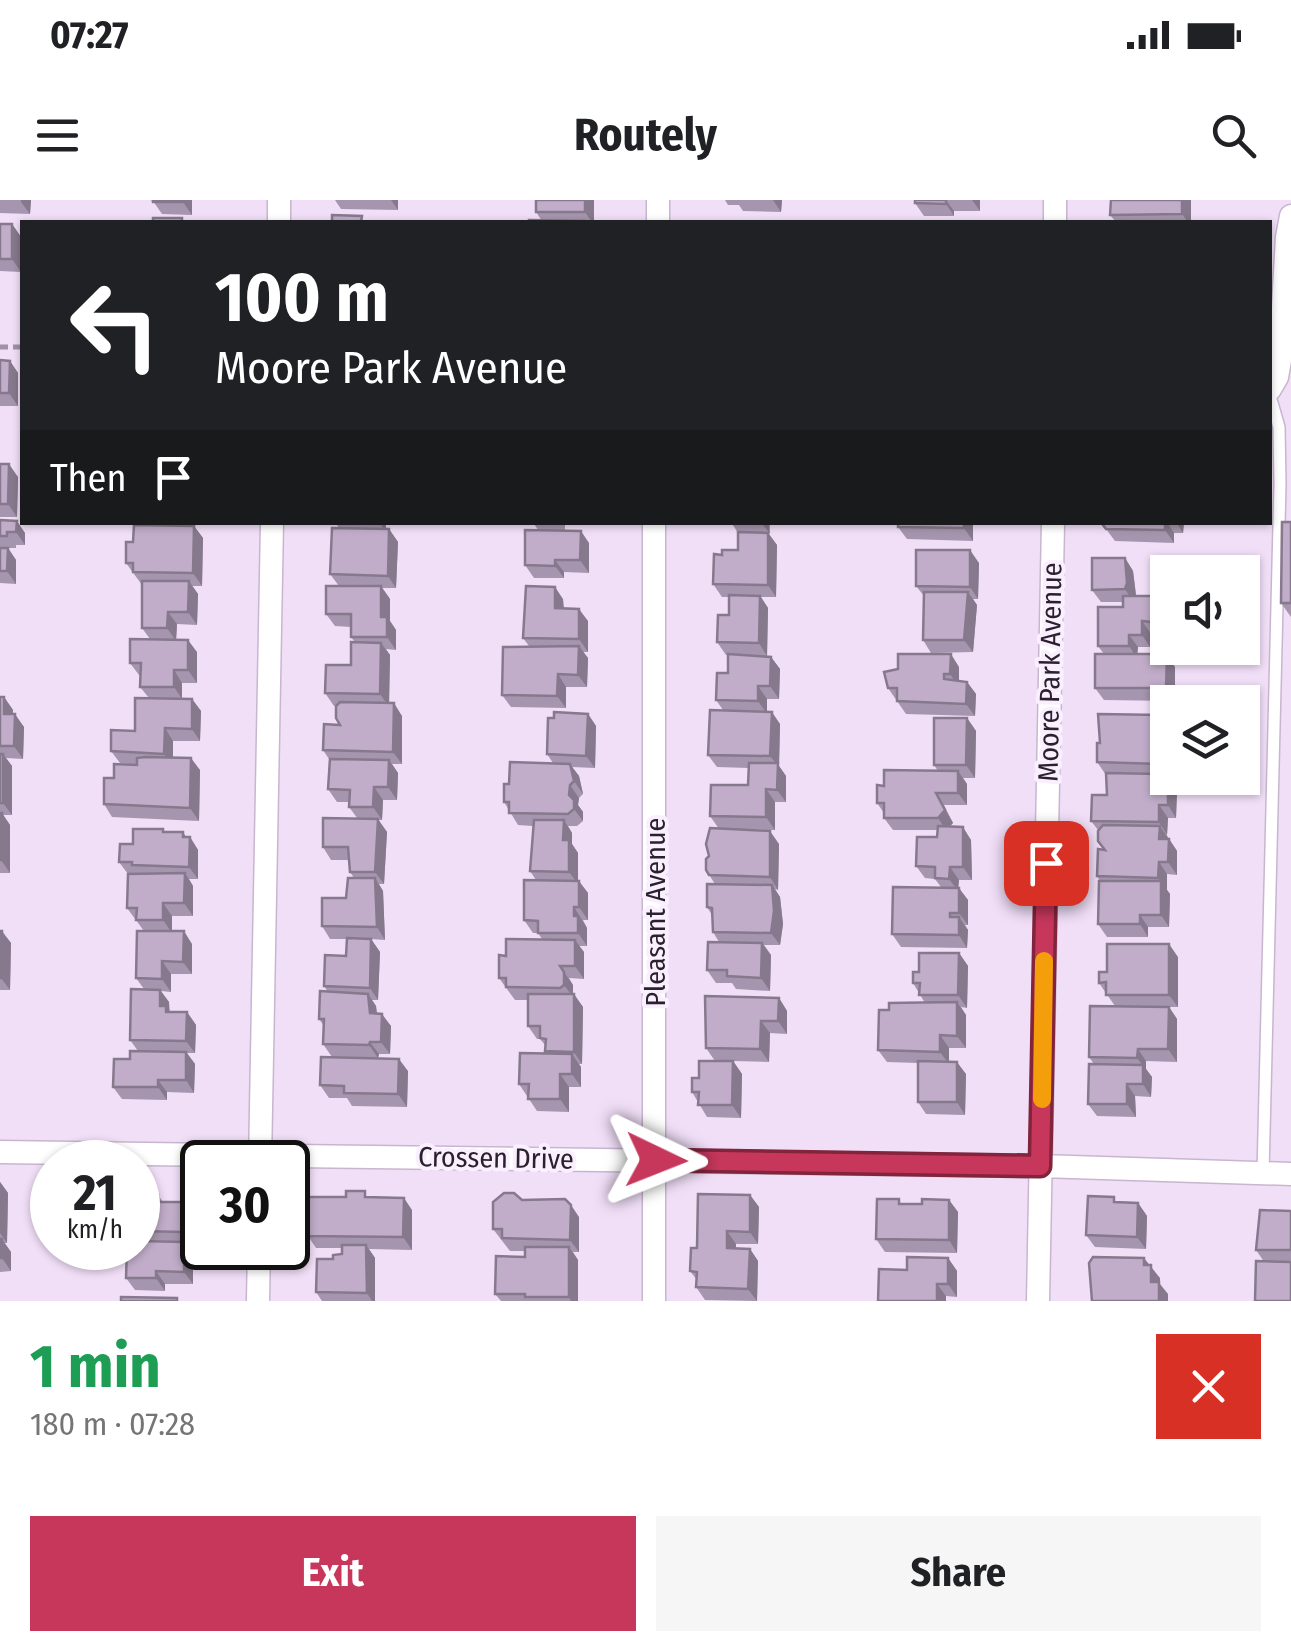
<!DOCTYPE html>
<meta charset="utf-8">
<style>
body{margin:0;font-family:"Fira Sans Condensed",sans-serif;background:#f6f6f6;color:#202124;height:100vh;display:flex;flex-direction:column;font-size:38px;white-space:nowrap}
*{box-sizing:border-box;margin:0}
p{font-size:32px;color:#757577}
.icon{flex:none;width:55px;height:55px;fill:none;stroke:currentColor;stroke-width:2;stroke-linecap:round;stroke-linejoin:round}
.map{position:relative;height:1101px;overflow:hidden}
.details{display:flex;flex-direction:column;background:#fff;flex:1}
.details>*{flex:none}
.guide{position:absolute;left:20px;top:20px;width:1252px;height:305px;border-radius:0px;box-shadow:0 2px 8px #0004;background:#202124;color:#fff;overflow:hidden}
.controls{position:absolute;left:1150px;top:355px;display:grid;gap:20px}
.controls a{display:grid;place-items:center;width:110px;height:110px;border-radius:0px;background:#fff;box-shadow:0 2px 8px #0004;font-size:50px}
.speed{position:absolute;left:30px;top:940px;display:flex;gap:20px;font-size:50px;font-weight:700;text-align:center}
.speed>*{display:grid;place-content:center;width:130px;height:130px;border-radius:50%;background:#fff;box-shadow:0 2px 8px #0004;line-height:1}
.speed small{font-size:25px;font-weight:400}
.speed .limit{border:5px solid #111;border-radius:15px;background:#fff;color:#111}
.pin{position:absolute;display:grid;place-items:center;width:85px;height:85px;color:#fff;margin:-42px;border-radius:20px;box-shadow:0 5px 15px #0006}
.me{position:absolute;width:110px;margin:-55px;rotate:92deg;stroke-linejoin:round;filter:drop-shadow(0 0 8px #0008)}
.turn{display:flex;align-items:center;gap:35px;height:210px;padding:0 30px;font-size:45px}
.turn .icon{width:130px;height:130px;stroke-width:2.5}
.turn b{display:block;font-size:70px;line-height:85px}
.then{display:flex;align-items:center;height:95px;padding:0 30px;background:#0003;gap:20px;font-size:38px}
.round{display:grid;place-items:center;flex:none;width:105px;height:105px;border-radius:0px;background:#f6f6f6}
.summary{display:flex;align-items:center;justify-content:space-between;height:170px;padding:0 30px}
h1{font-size:60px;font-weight:700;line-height:75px;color:#1e9e55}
.action{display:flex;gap:20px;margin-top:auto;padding:20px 30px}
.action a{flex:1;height:115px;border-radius:0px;background:#c7375c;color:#fff;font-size:40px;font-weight:700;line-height:115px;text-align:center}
.action a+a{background:#f6f6f6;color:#202124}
.status{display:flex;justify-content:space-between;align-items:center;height:70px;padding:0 50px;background:#fff;direction:ltr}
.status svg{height:28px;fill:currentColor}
header{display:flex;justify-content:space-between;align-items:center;height:130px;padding:0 30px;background:#fff;font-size:45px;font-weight:700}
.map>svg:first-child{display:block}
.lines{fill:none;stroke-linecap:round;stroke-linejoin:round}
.service-casing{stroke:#c8b6cf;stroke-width:14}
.minor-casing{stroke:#c8b6cf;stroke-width:25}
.path{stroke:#a092a5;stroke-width:5;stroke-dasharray:8 5;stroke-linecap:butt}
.service{stroke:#fff;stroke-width:11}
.minor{stroke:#fff;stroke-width:22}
.wall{fill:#a695ae}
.shaded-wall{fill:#87798d}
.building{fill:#c1adca;stroke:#87798d;stroke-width:2.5}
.route-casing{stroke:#81243c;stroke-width:25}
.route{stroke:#c7375c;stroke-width:18}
.slow{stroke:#f59e0b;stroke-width:18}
.labels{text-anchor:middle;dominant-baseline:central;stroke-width:8;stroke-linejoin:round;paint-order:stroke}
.street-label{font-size:28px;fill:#29222c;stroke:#faeffe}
</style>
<div class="status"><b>07:27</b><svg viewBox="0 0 49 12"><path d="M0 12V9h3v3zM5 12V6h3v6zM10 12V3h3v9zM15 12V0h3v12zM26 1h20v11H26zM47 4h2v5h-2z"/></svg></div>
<header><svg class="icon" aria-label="menu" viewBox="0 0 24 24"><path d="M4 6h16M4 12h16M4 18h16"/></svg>Routely<svg class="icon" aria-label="search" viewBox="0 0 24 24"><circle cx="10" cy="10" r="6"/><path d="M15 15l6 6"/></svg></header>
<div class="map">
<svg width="1291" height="1101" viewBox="0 0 1291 1101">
<rect width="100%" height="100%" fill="#f1dff8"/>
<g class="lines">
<g class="service-casing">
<path id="service" d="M1263,973l17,-689 -1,-57 -9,-31"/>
</g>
<g class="minor-casing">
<path id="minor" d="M1055,0v22
M279,22v-22
M658,22v-22
M1270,189l7,-12 3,-17 7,-123 4,-21
M0,952l1041,14 250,8
M260,962l12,-640
M258,1101l1,-53
M654,1101v-779
M1038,1101l15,-779"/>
</g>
<path class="path" d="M0,147h22"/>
<use href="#service" class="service"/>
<use href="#minor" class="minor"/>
</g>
<path class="wall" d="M0,0h31l-1,14 -30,-1z
M150,0h52h-10v15l-30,-1 -9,-13z
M335,0h63v10l-57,-1z
M594,0v22h-65l13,-1 -6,-9z
M725,0h57l-1,12 -38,-1 -4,-6h-11z
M915,0h65v11h-26v5h-30l-9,-13z
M1111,0h80v22h-75l-6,-7z
M0,24h12l9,13v35l-21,-1z
M0,160l10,1 8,12v33h-18z
M0,264l18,13 -1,40h-17z
M0,320l25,13v12h-9v3h-8l8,12v24l-16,-1z
M157,322h25v3h-23z
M335,322h51v7h3l9,13 -2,46h-14l8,11v22l6,9v20l-10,-1 4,6 -1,48 13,13v48h-10l6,9 -1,27h-14l-1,20h-4l9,12 -3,52h-5l4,7 2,49 -14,-1 9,13 -2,48h-6l4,6 1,7 14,13 -1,28h-11l-1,4 -46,-1 -9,-13 1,-18 -5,-7 9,-27 -4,-6 22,-30 1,-17h-17l-8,-13 24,-28 8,-20 -4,-6 -1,-12h-18l-8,-13 35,-28 -9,-12v-5h-12l-9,-13 1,-30 -6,-9 17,-25 -4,-19h-2l-9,-13 26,-28 4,-23 -4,-5v-10l-16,-1 -9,-12 13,-28 -9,-12 9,-46z
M533,322h32v8l24,13v30l-25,-1v6h-30l-9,-13 13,-35z
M731,322h49l-10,1 -1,11 8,11 -1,52h-15l7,11 -1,48 4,1 9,12 -1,30h-12v12l13,13 -1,42 7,10v26h-11v28l-53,-1 57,15 -1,46 -3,-1 5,8 3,27 -3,21h-16l7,10 -1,36 -34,-2 -4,-6h-16l-9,-13 12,-28 -6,-10 -1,-17 -5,-8 8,-23 -9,-14 13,-41 -9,-13 38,-31 1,-17 -32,-1 -9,-12 15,-45 -7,-10 12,-27v-18h-2l-9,-13 12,-27v-18h-7l-9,-13 9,-29 16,-5v-17z
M898,322h75v19l-66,-2 -9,-12z
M1103,322h81l-1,11h-9v10l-59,-2 -12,-16z
M1291,322v95l-10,-14z
M194,326l9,12 -1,48h-10l6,8 -1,31 -20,-1 -1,16 21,12v31h-15v16h10l9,12 -1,30h-27v16l27,13 -1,51 -87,-4 -8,-13 10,-26 23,-13 -17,-2 -9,-12 24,-20 14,-33 -9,-11 1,-12h-2l-9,-12 20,-24 -8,-11v-43l-16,-22 7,-21z
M1125,358l8,13 3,25 25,13 -1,25h-9l-1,13h-12l-1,7 38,13v34l-71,-1 -9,-12 9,-34 -6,-8 25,-39v-5h-22l-9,-12z
M979,363l-1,36h-5l4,6 -4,47 -42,1 -8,-13 1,-44 -8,-10z
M563,399l1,9 24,13v31h-5l5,6 -1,29h-21v21l-55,-1 -9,-12 27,-49 -6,-8z
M959,467v14l8,1 9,12 -1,22 -69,-2 -18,-26z
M0,497h4l9,13v4l11,13 -1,32 -17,-1 6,8v49h-9l7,10v48h-10z
M588,514l8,12 -1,42 -23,-1 7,9 4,18 -4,4 -1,7 5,7v9l-6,5h-9l4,7v11l6,9v28l10,12v27h-5l4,8v18h-8l5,6v27l-15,-1 4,7v9l10,13 -1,57h-3l2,3v20h-12v25l-32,-1 -18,-27 28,-30 -1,-8 -6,-7h-3l-9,-13v-26h-13l-16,-22 7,-22 36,-17 -4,-6h-5l-9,-13 12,-40 -6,-9 3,-45 -15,-1 -14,-23 5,-18 44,-21 -6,-9 7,-36z
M967,518l9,13 -1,47h-12l4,6v21h-23l9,18 -3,3 21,14 1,40h-13l-1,8 10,12v25h-3l3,5 -1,18 -66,-1 -9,-13 49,-47 -6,-8 -10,-1 -9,-12 21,-29 1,-7h-45l-9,-12v-5l-7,-10 7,-17 54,-15 -4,-6z
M1168,525v51h-7l2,2 5,1 9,12 -1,27h-8l-1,17 -1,-1 11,17v24l-10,-1v16l3,4 -1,33h-21v10h-41l-9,-13 2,-43 -3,-5 7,-26 -6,-9v-11l-7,-9 16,-26 -1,-20 -9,-13z
M163,629l2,3 25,5 8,13v29h-9l4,7v30h-21v15l20,13v30h-21v18l-10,-1 8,11 1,10h17l9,13 -1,28h-8l8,11 -1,29 -27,-1v8l-45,-1 -9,-12 17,-28 8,-8 -8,-11 14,-51 -8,-11 8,-47 -17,-23 1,-34 -9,-12 14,-18z
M0,731l11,12 -1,47h-10z
M959,753l9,13 -1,42 -6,-1 5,8v33h-17v13l17,13 -1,41 -39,-1 -8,-12v-39l-31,-1 -9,-12 11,-40 36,-7 -12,-20 6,-11z
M1178,757v50h-9l8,12v43l-31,-1v8l6,8 -1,20 -16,-1 1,21 -39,-1 -9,-12 6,-40 -5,-7 26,-51 -16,-23 8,-11z
M779,798l8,13v23l-17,-1 -1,29 -36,-1 9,13 -1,44 -34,-1 -15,-25 7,-14 16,-17 -9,-13z
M408,871l-1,36 -55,-1 -5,-8h-18l-9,-13z
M0,982l8,11 -1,50h-3l7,9v19l-11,1z
M138,994l20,1 5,7h21l9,13 -1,29h-7l8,11v29h-28v7l-30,-1 -9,-12 12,-30z
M750,995l9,12 -1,37h-22v4l14,1 8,12 -1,40 -52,-1 -9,-13 1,-7 -7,-9 7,-23z
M346,997h23l43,13v40l-43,-1 6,9v43h-53l-6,-9 17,-33 9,-5v-6h-26l-8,-12z
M522,1000l57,17v35h-6l5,8v41h-77l-6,-7 30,-37v-6h-15l-17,-22z
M949,1000l9,12 -1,41 -72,-1 -9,-13 27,-35h19z
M1138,1003l9,13 -1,33 -51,-2 -9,-12z
M1291,1011v90l-35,-51z
M948,1058l9,13v26l-11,-1 -39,-26z"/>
<path class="shaded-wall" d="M21,0h10l-1,14 -9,-12z
M183,0h9v15l-9,-13z
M391,0h7v10z
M585,0h9v22h-2l-7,-10z
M773,0h9l-1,12z
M946,0l8,11v5l-8,-12z
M972,0h8v11z
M1182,0h9v22h-3l-6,-8z
M12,24l9,13v35l-9,-13z
M10,161l8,12v33l-9,-13z
M9,264l9,13 -1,40 -9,-13z
M17,321l8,12v12l-9,-13z
M379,322h7v11z
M761,322h8l1,12z
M964,322h9v19l-9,-13z
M1165,322h2l7,11v10l-9,-13z
M1176,322h8l-1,11z
M194,326l9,12 -1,48 -9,-13z
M389,329l9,13 -2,46 -8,-12z
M581,331l8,12v30l-9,-13z
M768,333l9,12 -1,52 -8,-12z
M8,348l8,12v24l-9,-13z
M970,350l9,13 -1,36 -8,-12z
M1125,358l8,13 3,24 -3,7 -8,-13z
M555,360l9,12v6l-9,-12z
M189,381l9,13 -1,31 -9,-13z
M381,386l9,13v22l6,9v20l-9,-13 -6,-20z
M555,387l8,12 1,22 -9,-13z
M968,392l9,13 -4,47 -9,-12z
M760,396l8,12 -1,48 -8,-13z
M1152,396l9,13 -1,25 -8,-12z
M579,409l9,12v31l-9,-13z
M168,412l9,12 -1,17 -9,-13z
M1142,421l9,13 -1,13 -8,-12z
M1129,435l9,12 -1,11 -8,-12z
M188,440l9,12v31l-9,-13z
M381,443l9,12 -1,52 -9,-13z
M579,446l9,12 -1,29 -9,-12z
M951,454l8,13v20l-9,-13z
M1167,454l8,13v34l-9,-13z
M771,457l9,12 -1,30 -9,-13z
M174,470l8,13v16l-8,-12z
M558,474l8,13v21l-9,-12z
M967,482l9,12 -1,22 -9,-12z
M758,486l9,13v15l-9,-13z
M4,497l9,13 -1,17 -8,-13z
M192,499l9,12 -1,30 -8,-12z
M394,503l8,13v48l-9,-12z
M772,512l8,12 -1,42 7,10v26l-9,-12 1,-24 -8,-10z
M15,514l9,13 -1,32 -9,-13z
M588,514l8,12 -1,42 -9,-12z
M1161,515l7,10v49l-8,-10z
M967,518l9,13 -1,47 -9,-13z
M165,528l8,13v25l-9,-12z
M3,554l9,12v49l-9,-12z
M191,558l9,12 -1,51 -9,-13z
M389,560l9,13 -1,27 -9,-13z
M570,564l9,12 4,18 -9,-13z
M958,571l9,13v21l-9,-12z
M1160,574l8,12v-7l9,12 -1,27 -8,-13z
M570,585l9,13 -1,7 5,7v9l-9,-12 -5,-14z
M374,587l9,13 -1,20 -9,-13z
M766,589l9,13v28l-9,-13z
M936,593l17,30 -7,7 -8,-12z
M1159,605l9,13 -1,17 -8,-13z
M2,613l8,12v48l-9,-13z
M378,619l9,13 -3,52 -9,-12z
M564,620l8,13v11l6,9v31l-9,-12 -6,-32z
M1160,626l8,12 -9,1z
M963,627l8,13 1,40 -9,-13z
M770,631l9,13 -1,46 -8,-13z
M183,632l6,10 1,-5 8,13v29l-9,-12z
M1169,639l8,12v24l-9,-13z
M1159,662l8,12v16l3,4 -1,33 -8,-12v-33l-3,-4z
M950,667l9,13 -1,11 -9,-12z
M185,673l8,13v30l-9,-13z
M375,678l8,13 2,49 -8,-13z
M579,681l9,12v27l-9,-13z
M772,685l8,12 3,27 -3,21 -9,-12z
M959,688l9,12v25l-9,-12z
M163,703l9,13v17l-9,-13z
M574,707l13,21v18l-9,-13 -4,-17z
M1140,715l8,12v10l-8,-13z
M959,717l9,13 -1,18 -8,-13z
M2,731l9,12 -1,47 -9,-12z
M184,731l8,13v30l-9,-12z
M371,739l9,13 -2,48 -8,-12z
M575,740l9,12v27l-9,-13z
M762,743l9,12 -1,36 -9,-13z
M1169,744l9,13v50l-9,-12z
M959,753l9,13 -1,42 -9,-13z
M162,761l9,13v18l-9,-13z
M564,772l9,13v12l-9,-12z
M160,790l9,12v8l6,9 -15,-13z
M368,794l8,12 2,20 -8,-13z
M574,794l9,13 -1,57 -8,-12z
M779,798l8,13v23l-9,-13z
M957,802l9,13v33l-9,-12z
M1169,807l8,12v43l-9,-13z
M187,812l9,13 -1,28 -9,-12z
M382,814l9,12 -1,28 -9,-12z
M761,821l9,12 -1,29 -9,-13z
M940,835l9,13v16l-9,-12z
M370,842l9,12 -1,4 -9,-13z
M1138,849l8,12v8l6,8 -1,20 -8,-13v-18l-6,-8z
M186,852l9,12 -1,29 -8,-13z
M572,854l9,13v20l-9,-13z
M399,859l9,12 -1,36 -9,-13z
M733,861l9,13 -1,44 -9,-13z
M957,862l9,12 -1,41 -8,-13z
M560,874l9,13v25l-9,-13z
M158,880l9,12v8l-9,-13z
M1127,884l8,12 1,21 -9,-13z
M0,982l8,11 -1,50 -7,-10z
M750,995l9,12 -1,37 -8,-12z
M404,998l8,12v40l-9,-13z
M949,1000l9,12 -1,41 -8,-13z
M184,1002l9,13 -1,29 -8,-12z
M1138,1003l9,13 -1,33 -9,-12z
M571,1005l8,12v35l-9,-12z
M727,1031l9,13 -1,16 -8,-12z
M2,1039l9,13v19l-9,-13z
M184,1042l9,13v29l-9,-12z
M366,1045l9,13v43h-3l-5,-8z
M569,1047l9,13v41h-7l-2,-4z
M750,1049l8,12 -1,40 -9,-12z
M948,1058l9,13v26l-9,-13z
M1144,1058l16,20v6l8,10v7h-9l-15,-36z
M156,1071l9,13v7l-9,-13z
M937,1084l9,12v5h-9z"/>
<path class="building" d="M153,0h30v2h-30z
M536,0h49v12h-49z
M915,0h31v4l-31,-1z
M1111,0h71v14l-72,1z
M332,15l30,1 -1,6h-29z
M153,18h29v4h-29z
M529,20l55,1v1h-55z
M0,24h12v35h-12z
M0,160l10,1 -1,32h-9z
M0,264h9l-1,40h-8z
M0,320l17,1 -1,11h-9v4h-7z
M898,322h66v6l-66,-1z
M1103,322h62v8l-59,-1 -3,-4z
M1282,322h9v81h-10z
M134,325l60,1 -1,47 -60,-1v-9h-7v-21h7z
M332,328l57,1 -1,47 -58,-2z
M525,330l56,1 -1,29h-25v6l-30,-1z
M738,332l30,1v52l-55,-1 1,-30 8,1v-5h16z
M0,348h8l-1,23h-7z
M916,350h54v37l-54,-1z
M1092,358h33l2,25 -2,6 -33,1z
M142,381h47l-1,31h-20l-1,16h-25z
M326,386h55v31h6v20h-36v-23h-25z
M526,386l29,1v21l24,1v30l-56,-1z
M924,392h44l-4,48h-41z
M729,395l31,1 -1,47 -42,-1 1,-27h11z
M1123,396h29v26l-10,-1v14h-13v11h-31v-39h25z
M130,439l58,1v30h-14v17h-34l1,-24h-11z
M351,442l30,1 -1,51 -55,-1 1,-28h25z
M579,446l-1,29 -20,-1 -1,22 -55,-1 1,-48z
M728,454l43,3 -1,29h-12v15l-42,-1 1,-27h11z
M898,454h53l-1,20h-6v5l23,3 -1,22 -69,-3v-13h-9l-4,-16 14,-3z
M1095,454h72l-1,34h-71z
M0,497h4v17h11l-1,32h-14z
M135,498l57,1v30l-27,-1 -1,26 -53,-3v-21l24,1z
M340,502l54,1 -1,49 -70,-2 1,-26 16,1 -4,-7v-12z
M710,510l62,2 -2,44 -62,-1z
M554,512l34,2 -2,42 -39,-2 1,-36h6z
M1098,514l63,1 -1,49 -63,-2v-19h3z
M934,518h33l-1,47h-32z
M0,554h3v49h-3z
M145,557l46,1 -1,50 -86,-4v-26h10v-14l23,1v-7z
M330,559l59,1 -1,27h-14l-1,20h-24l1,-17 -22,-1z
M510,562l60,2 4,17 -4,4 -1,10 5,5v9l-6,5 -59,-1v-11h-5v-18h5z
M749,563h29l-1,27 -11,-1v28l-56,-1 1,-31h37z
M884,570l74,1v22h-22l9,17 -7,8h-54v-15h-7v-18l7,1z
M1106,573l54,1 -1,4 9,1v26h-9v17l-68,-1 1,-26h15z
M0,613h2l-1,47h-1z
M323,618l55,1 -3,53h-25l-2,-25h-25z
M534,620h30l-1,20h6v32l-39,-1z
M1103,625l57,1 -1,13h10l-1,23h-9l-1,16 -61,-2 1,-27 7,1 -7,-9v-10z
M938,626l25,1v40h-13l-1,12 -14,-1v-11l-19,-1 1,-29h20z
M710,628l60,3v46l-61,-2 -3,-5v-11l3,-3 -3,-12z
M133,629h30v3h20v5h7l-1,30 -57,-2v-3h-13l1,-18h13z
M185,673l-1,30h-21v17h-27l1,-12h-10l1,-34z
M348,678h27l2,49 -55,-1v-28h24z
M524,680l55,1v26h-5v9h4v17h-40v-12l-14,-1z
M1099,681h62v34h-21v9h-42z
M707,684l65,1 2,26 -3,22 -58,-1 -1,-24 -5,-1z
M893,687l66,1v25h-9v4h9v18l-67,-1z
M0,731h2l-1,47h-1z
M137,731h47l-1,31 -21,-1v18l-26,-1z
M347,738l24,1 -1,49 -46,-2 1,-31 21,1z
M506,739l69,1v26h-15l4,6v13l-4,3 -54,-1v-9h-7v-23l7,1z
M708,742l54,1 -1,35 -34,-2v-6h-20z
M1107,744h62v51h-63v-13l-7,1v-11h8z
M919,753h40l-1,42h-39l1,-12h-7v-11h6z
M131,789l29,1v16h6v6h21l-1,29 -56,-1z
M320,791l48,3 2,19 12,1 -1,28h-11l-1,3 -46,-1 1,-25h-5z
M528,794h46v58l-29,-1 1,-12 -6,-1v-12h-12z
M705,796l74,2 -1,23h-17l-1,28 -54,-1z
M957,802v34l-17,-1v17l-62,-2 1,-40h10v-7z
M1090,806l79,1 -1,42h-30l-1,9 -48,-1z
M130,851l56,1v28h-28v7h-45l1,-28h16z
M520,853l52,1v20h-12v25h-32l1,-15h-10z
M321,857l78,2 -1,35 -54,-1v-7l-24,-1z
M699,861h34l-1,44h-34l1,-13h-7v-14h7z
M918,861l39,1v40h-39z
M1089,864l54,1v19h-16v20h-39z
M346,991h19v6l39,1 -1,39 -95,-1v-39h38z
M504,993h10l8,7 43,-1 6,6 -1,35 -68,-2v-9h-9v-27z
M138,994l20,1v7h26v30l-46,-1z
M698,994l52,1v37l-23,-1v17l23,1 -2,40 -52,-2 1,-15 -7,-1 1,-23h6z
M1088,996l26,1v5l24,1 -1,34 -51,-2z
M877,999h22v5h23v-5l27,1v40l-73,-1z
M1260,1010l31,1v39h-35z
M0,1039h2v19h-2z
M138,1041l46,1v30l-28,-1v7h-30l1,-30h11z
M342,1045h24l1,48 -51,-1 1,-33h16v-4l9,-1z
M525,1047h44v50h-44v-3h-30l1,-38 29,1z
M907,1057l41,1v26h-11v17h-59l1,-32 28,1z
M1093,1057l51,1v7h7v17h8v19h-67l-3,-38z
M1256,1061l35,1v39h-36z
M121,1097l56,1v3h-56z"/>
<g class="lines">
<g class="route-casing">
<path id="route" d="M656,960l384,6 6,-303"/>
</g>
<use href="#route" class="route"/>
<path class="slow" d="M1042,899l2,-138"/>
</g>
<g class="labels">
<g class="street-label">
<text transform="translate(1050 472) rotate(-89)">Moore Park Avenue</text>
<text transform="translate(655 712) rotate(-90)">Pleasant Avenue</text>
<text transform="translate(496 958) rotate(1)">Crossen Drive</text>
</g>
</g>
</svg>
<div class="controls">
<a><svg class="icon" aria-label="sound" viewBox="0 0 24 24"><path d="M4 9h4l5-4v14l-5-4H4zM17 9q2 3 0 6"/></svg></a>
<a><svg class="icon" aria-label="layers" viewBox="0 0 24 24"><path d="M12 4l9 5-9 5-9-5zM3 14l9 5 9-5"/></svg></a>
</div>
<div class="speed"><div>21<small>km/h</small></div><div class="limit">30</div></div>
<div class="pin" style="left:1046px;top:663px;background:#d93025"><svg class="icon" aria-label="arrive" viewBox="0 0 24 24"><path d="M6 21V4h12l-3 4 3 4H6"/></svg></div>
<svg class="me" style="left:656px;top:960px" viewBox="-20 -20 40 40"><path d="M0-17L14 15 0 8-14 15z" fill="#c7375c" stroke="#fff" stroke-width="4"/></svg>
<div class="guide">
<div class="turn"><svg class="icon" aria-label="left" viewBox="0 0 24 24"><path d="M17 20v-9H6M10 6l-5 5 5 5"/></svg><div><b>100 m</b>Moore Park Avenue</div></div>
<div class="then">Then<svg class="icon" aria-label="arrive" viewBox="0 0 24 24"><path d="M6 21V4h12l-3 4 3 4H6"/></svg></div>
</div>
</div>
<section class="details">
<div class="summary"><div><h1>1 min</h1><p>180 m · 07:28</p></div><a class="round" style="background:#d93025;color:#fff"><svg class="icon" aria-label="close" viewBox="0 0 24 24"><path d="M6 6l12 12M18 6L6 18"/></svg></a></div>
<div class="action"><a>Exit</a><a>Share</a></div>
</section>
